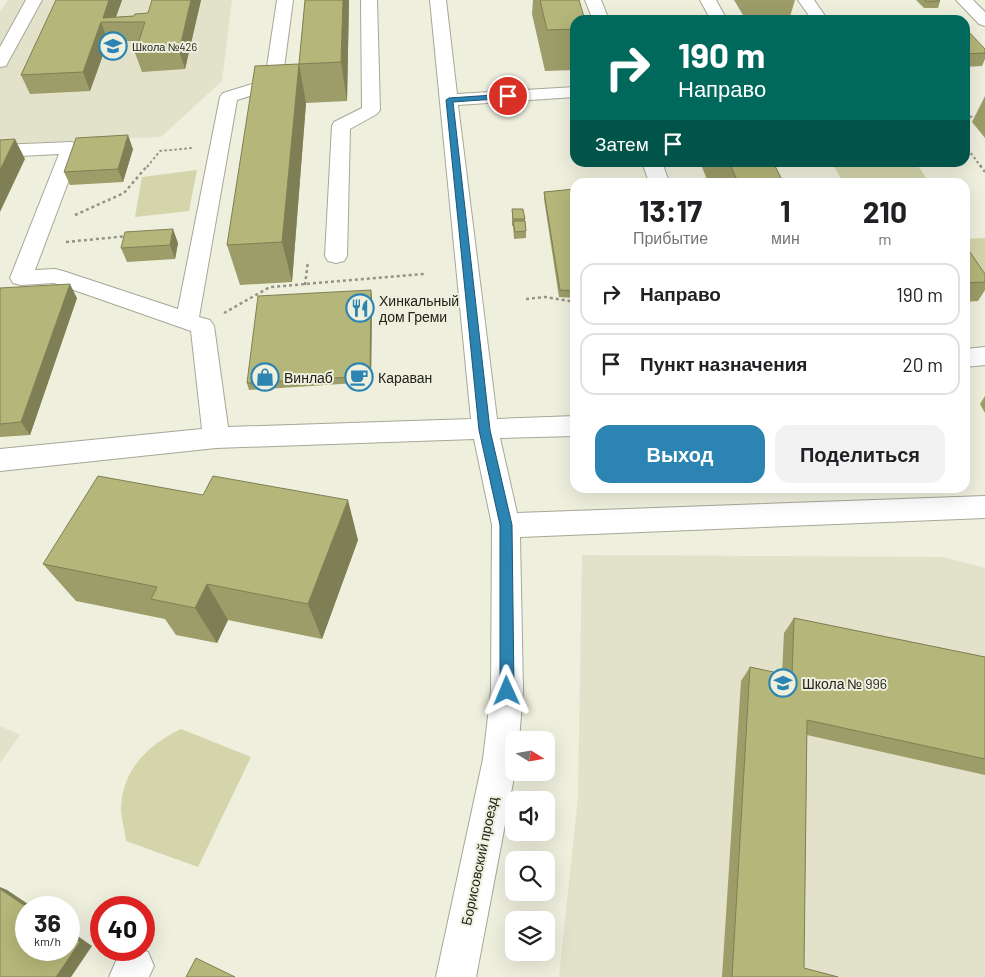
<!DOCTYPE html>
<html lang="ru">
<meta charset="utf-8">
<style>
body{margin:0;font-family:Barlow,sans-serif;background:#f2f2f2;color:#202124;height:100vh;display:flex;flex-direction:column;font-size:19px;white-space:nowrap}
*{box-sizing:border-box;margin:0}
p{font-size:16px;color:#757577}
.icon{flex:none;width:28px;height:28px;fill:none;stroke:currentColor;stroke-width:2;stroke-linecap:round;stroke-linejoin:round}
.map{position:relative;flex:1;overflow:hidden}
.drawer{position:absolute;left:570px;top:178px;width:400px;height:315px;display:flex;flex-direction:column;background:#fff;border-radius:15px;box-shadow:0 5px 20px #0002}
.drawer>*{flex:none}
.guide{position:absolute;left:570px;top:15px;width:400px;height:152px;border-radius:15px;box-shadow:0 5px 20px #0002;background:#00695c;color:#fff;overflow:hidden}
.needle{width:32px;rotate:101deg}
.tools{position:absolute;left:505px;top:731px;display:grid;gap:10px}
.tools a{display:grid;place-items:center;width:50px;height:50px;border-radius:10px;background:#fff;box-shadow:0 5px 20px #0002;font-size:25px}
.speed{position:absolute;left:15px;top:896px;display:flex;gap:10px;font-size:25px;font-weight:700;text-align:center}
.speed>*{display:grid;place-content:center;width:65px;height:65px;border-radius:50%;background:#fff;box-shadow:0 5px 20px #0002;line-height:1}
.speed small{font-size:12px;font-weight:400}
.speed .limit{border:8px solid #d22;background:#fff;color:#111}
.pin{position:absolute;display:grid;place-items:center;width:42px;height:42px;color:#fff;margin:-21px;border:2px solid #fff;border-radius:50%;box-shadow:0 1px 5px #0007}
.me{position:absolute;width:55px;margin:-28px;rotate:359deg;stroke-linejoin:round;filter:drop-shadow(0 0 4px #0008)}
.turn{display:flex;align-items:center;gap:18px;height:105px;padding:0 25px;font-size:22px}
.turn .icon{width:65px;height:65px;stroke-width:2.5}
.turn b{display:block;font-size:35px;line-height:42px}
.then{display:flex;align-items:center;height:48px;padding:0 25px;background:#0003;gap:10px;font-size:19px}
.eta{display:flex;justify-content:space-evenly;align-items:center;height:85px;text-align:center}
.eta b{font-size:30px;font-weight:700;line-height:35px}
.cta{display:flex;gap:10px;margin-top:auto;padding:10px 25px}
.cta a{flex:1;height:58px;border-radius:15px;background:#2b84b2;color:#fff;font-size:20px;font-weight:700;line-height:58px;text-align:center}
.cta a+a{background:#f2f2f2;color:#202124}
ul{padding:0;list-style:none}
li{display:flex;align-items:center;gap:15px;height:62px;margin:0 10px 8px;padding:0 15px;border:2px solid #e0e0e0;border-radius:15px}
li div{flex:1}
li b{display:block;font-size:19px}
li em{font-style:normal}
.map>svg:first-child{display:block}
.built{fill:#e1e2c9}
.green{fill:#d4d5ab}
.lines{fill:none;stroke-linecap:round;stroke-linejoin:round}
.minor-casing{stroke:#a7a797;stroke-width:2}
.path-far1{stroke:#939386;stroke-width:2;stroke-dasharray:2.5 2.5;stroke-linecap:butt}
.path{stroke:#939386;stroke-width:2.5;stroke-dasharray:3 3;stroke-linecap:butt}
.minor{fill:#fff;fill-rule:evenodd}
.wall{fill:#9c9d68}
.shaded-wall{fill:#7f7f55}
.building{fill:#b5b679;stroke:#7f7f55}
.route{fill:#2b84b2;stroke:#1c5674}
.labels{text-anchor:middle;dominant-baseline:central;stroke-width:4;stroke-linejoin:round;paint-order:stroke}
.far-poi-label{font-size:11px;fill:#23231c;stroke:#eeefdd;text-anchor:start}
.poi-label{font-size:14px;fill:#23231c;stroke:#eeefdd;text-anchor:start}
.street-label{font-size:14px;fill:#23231c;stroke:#eeefdd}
</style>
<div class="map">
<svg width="985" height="977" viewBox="0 0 985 977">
<rect width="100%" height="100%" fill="#eeefdd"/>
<path class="built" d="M8,0h224l-10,81 -61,56 -161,7v-133z
M582,555l362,2 41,11v409h-426l19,-180z
M0,726l20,9 -20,28z"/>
<path class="green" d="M832,163h84l13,19h-86z
M197,170l-8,41 -54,6 7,-40z
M985,238v39l-20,-29v-9z
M181,729l70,28 -53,110 -72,-26c-1,-10 -4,-20 -5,-30 0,-41 27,-66 60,-82z"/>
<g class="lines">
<g class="minor-casing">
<path id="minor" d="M26,0h16l-34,62 -2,4 -6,1v-20z
M277,0h16l-11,83 -3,4 -42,13 -38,217 11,3 4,6 14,101 243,-8 -41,-419h16l11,94 118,-7v10l-117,8 39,314 78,-3v20l-75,2 17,75 468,-17v22l-465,19 3,154 -4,49h-5l1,32 -39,205h-40l47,-218 8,-68 1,-166 -18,-86 -258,9 -216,23v-22l202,-20 -11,-98 -137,-48 -33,2 -8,-2 -3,-5 49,-124 -59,3v-12l71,-3 7,2 3,4 -46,122 20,-1 8,2 115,38 42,-212 3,-4 42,-13z
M361,0h16l3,110 -3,4 -27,15 -3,127 -3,5 -8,2 -8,-2 -3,-5 7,-130 2,-4 28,-14z
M585,0h16l8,20h-16z
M700,0h16l11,20h-16z
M798,0h16l14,20h-16z
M956,0h17l12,12v14l-6,-2z
M642,162h20l7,20h-20z
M985,347v18l-20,2v-18z
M125,950h18l5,2 6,14 -5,11h-40l11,-25z"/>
</g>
<path class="path-far1" d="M965,117l20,-1
M965,145l16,22
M147,167l13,-16 32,-3"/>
<path class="path" d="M980,165l5,7
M75,215l49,-22 24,-28
M66,242l62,-6
M305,285l3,-24
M526,299l19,-2 30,5
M224,313l46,-26 154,-13"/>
<use href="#minor" class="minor"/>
</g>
<path class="wall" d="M56,0h66l-6,17 18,-1 67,-16 -16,69 -43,3 -7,-19 4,-12h-31l-18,50 -60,3 -9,-19z
M305,0h44l-2,101 -41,2 -14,179 -52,3 -13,-40 72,-181z
M533,0h46l-4,20v50l-30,1 -13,-57z
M734,0h61l-6,20h-43z
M916,0h23l1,1 -2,7h-14z
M965,30l20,19v10l-3,7 -17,1z
M985,96v42l-13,-16z
M133,149l-10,33 -53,3 -6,-13z
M700,162h73l10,20h-75z
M575,189v109l-16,-1 -15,-98v-7z
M512,209l13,10 1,12v7l-12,1 -1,-13h-1z
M178,243l-3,16 -48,3 -6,-14z
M965,245l20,29v16l-7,11 -13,1z
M0,288l77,10 -47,137 -30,2z
M372,297l-1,85 -122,8 -2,-7z
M985,396v17l-5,-9z
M358,540l-36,99 -94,-19 -11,23 -41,-8 -11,-16 -89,-18 -33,-37z
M794,618l191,39v118l-178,-40 -3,233 34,9h-116l19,-296 9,-14 32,7 2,-41z"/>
<path class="shaded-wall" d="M109,0h13l-8,22 -11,-4z
M191,0h10l-16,69 -6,-18z
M343,0h6l-2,101 -6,-39z
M101,22l7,19 -18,50 -7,-19z
M299,64l7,39 -14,179 -10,-40z
M128,135l5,14 -10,33 -5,-13z
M15,139l10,20 -25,53v-42z
M173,229l5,14 -3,16 -5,-14z
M70,284l7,14 -47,137 -9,-13z
M371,290l1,7 -1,85 -1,-6z
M348,500l10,40 -36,99 -14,-35z
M207,584l21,36 -11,23 -22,-35z
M0,887l7,3 27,18h-6l-28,-19z
M69,930l23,16 -21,31h-15l13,-43z"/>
<path class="building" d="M56,0h53l-6,18 31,-2 1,-2 13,-1 4,-13h39l-12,51 -44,2 10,-31h-44l-18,50 -62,3z
M305,0h38l-2,62 -42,2 -17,178 -55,3 28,-179 44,-2z
M540,0h39l6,20h-10v9l-28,1z
M925,0h14l1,1 -14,1z
M965,30h2l18,19v4l-20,1z
M128,135l-10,34 -54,3 12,-34z
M15,139l-15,31v-30z
M729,162h44l10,20h-45z
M575,189v102l-15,-1 -16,-98z
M512,209h11l2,10h-12z
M513,221h12l1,10 -11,1z
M173,229l-3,16 -49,3 4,-16z
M965,245l20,29v8l-20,1z
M70,284l-49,138 -21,2v-136z
M371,290l-1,86 -123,7 11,-87z
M98,476l105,19 10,-19 135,24 -40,104 -101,-20 -12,24 -44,-9 6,-12 -114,-23z
M794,618l191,39v102l-178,-39 -3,248 34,9h-106l18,-310 42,9z
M0,889l28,19h-2v42h43v-16l11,8 -24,35h-56z
M196,958l39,19h-49z"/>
<path class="route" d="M508,94l4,2 -1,2 -58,4 37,328 22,95 2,166 -2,5 -5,2 -5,-2 -2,-5v-166l-21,-95 -33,-330 3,-2z"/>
<defs>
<g id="school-ring" transform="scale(1.4375)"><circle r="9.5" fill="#eeefdd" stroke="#2b84b2" stroke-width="1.5"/><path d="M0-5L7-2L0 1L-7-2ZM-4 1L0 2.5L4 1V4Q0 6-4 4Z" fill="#2b84b2"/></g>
<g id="restaurant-ring" transform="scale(1.4375)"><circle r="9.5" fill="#eeefdd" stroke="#2b84b2" stroke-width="1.5"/><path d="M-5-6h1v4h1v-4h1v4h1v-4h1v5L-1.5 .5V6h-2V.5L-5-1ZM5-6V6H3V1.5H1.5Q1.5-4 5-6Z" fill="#2b84b2"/></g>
<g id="shop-ring" transform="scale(1.4375)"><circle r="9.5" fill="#eeefdd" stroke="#2b84b2" stroke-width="1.5"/><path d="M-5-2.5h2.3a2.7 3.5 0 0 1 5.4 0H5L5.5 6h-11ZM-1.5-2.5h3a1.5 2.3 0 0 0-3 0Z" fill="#2b84b2"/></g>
<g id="cafe-ring" transform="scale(1.4375)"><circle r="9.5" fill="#eeefdd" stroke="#2b84b2" stroke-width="1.5"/><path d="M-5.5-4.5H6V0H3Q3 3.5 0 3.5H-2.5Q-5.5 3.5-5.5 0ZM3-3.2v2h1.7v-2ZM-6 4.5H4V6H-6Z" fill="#2b84b2"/></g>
</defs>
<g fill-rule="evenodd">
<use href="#school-ring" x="113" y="46"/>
<use href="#restaurant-ring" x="360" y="308"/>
<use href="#shop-ring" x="265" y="377"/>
<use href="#cafe-ring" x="359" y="377"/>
<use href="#school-ring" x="783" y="683"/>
</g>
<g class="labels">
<g class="far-poi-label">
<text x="132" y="46">Школа №426</text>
</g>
<g class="poi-label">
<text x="379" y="300">Хинкальный<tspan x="379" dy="16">дом Греми</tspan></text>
<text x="284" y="377">Винлаб</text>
<text x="378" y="377">Караван</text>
<text x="802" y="683">Школа № 996</text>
</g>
<g class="street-label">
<text transform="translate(479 861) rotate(-78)">Борисовский проезд</text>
</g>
</g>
</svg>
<div class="tools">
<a><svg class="needle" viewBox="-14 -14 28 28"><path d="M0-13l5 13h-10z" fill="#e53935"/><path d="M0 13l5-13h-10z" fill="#757577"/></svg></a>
<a><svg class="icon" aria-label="sound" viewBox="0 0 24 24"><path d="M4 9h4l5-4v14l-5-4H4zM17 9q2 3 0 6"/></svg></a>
<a><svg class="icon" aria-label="search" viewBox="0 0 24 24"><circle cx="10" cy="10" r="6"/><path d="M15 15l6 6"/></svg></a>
<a><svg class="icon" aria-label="layers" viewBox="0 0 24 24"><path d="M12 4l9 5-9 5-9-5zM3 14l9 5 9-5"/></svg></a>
</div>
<div class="speed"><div>36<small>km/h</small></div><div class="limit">40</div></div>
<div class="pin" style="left:508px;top:96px;background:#d93025"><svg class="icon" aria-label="arrive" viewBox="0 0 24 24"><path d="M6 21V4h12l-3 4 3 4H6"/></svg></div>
<svg class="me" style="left:507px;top:691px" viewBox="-20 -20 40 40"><path d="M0-17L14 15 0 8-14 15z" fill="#2b84b2" stroke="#fff" stroke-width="4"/></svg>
<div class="guide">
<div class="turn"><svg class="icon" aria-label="right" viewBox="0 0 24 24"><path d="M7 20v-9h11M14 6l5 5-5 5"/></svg><div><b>190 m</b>Направо</div></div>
<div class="then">Затем<svg class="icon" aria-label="arrive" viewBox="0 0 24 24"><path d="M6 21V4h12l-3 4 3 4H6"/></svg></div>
</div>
<section class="drawer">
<div class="eta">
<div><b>13:17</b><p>Прибытие</p></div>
<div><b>1</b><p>мин</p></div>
<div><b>210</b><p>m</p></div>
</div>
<ul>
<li><svg class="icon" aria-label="right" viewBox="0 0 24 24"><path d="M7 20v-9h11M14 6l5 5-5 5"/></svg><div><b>Направо</b></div><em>190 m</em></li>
<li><svg class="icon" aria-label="arrive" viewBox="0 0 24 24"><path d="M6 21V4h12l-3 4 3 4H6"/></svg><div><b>Пункт назначения</b></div><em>20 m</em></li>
</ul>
<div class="cta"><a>Выход</a><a>Поделиться</a></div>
</section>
</div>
